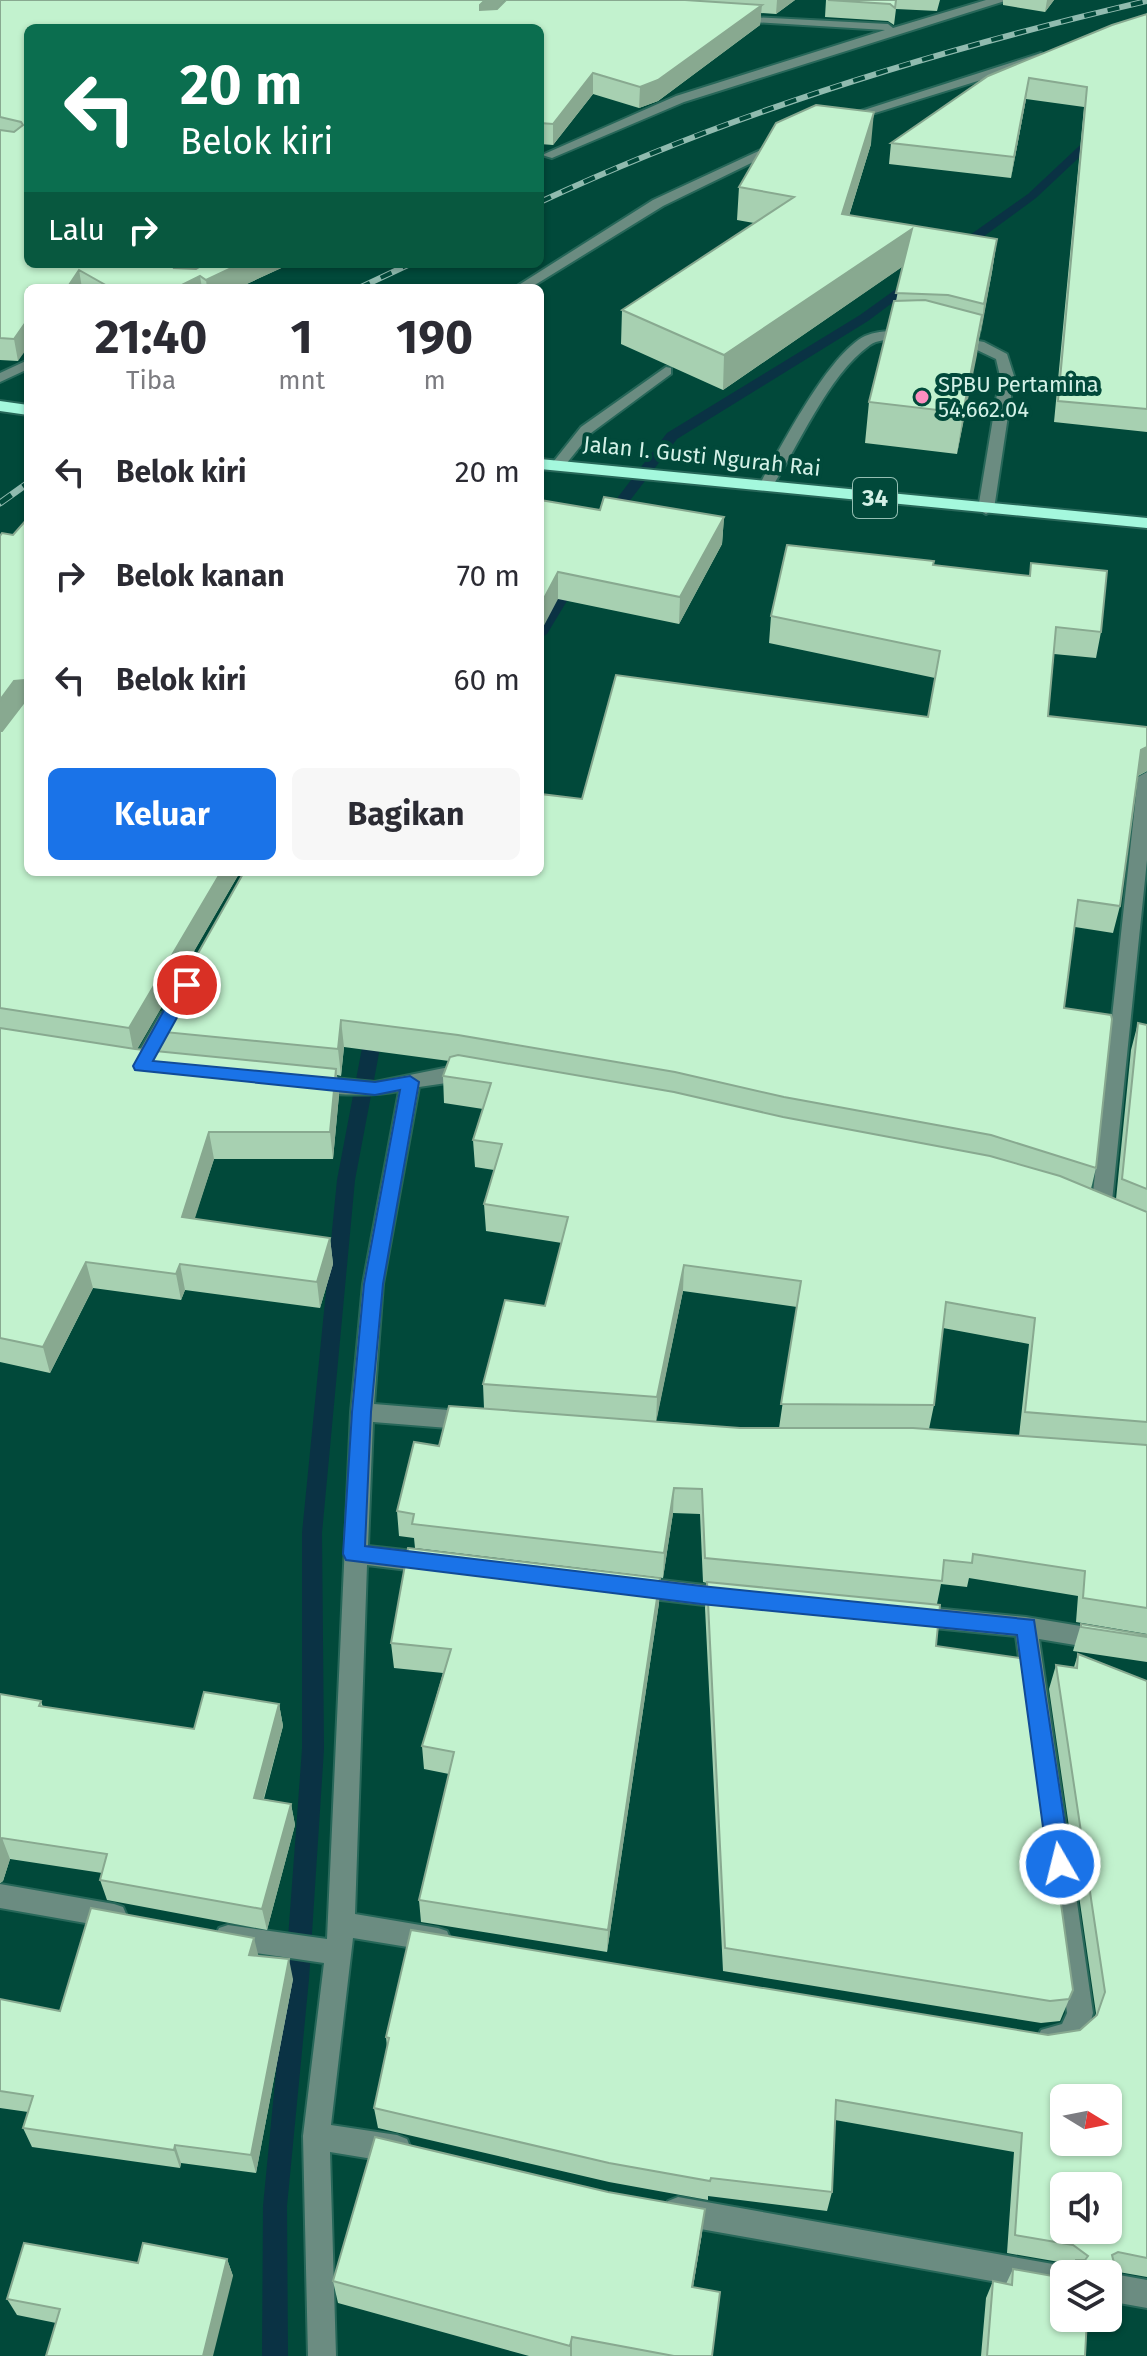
<!DOCTYPE html>
<html lang="id">
<style>
body{margin:0;font-family:"Fira Sans",sans-serif;background:#f7f7f7;color:#2b2b33;height:100vh;display:flex;flex-direction:column;font-size:30px;white-space:nowrap}
*{box-sizing:border-box;margin:0}
p{font-size:26px;color:#7c7c81}
.icon{flex:none;width:44px;height:44px;fill:none;stroke:currentColor;stroke-width:2;stroke-linecap:round;stroke-linejoin:round}
.map{position:relative;flex:1;overflow:hidden}
.panel{position:absolute;left:24px;top:284px;width:520px;height:592px;display:flex;flex-direction:column;background:#fff;border-radius:12px;box-shadow:0 2px 6px #0004}
.panel>*{flex:none}
.top-card{position:absolute;left:24px;top:24px;width:520px;height:244px;border-radius:12px;box-shadow:0 2px 6px #0004;background:#0b6e4f;color:#fff;overflow:hidden}
.needle{width:52px;rotate:100deg}
.fabs{position:absolute;left:1050px;top:2084px;display:grid;gap:16px}
.fabs a{display:grid;place-items:center;width:72px;height:72px;border-radius:12px;background:#fff;box-shadow:0 2px 6px #0004;font-size:40px}
.pin{position:absolute;display:grid;place-items:center;width:68px;height:68px;color:#fff;margin:-34px;border:4px solid #fff;border-radius:50%;box-shadow:0 2px 8px #0007}
.me{position:absolute;width:88px;margin:-44px;rotate:352deg;stroke-linejoin:round;filter:drop-shadow(0 0 6px #0008)}
.turn{display:flex;align-items:center;gap:28px;height:168px;padding:0 24px;font-size:36px}
.turn .icon{width:104px;height:104px;stroke-width:2.5}
.turn b{display:block;font-size:56px;line-height:68px}
.then{display:flex;align-items:center;height:76px;padding:0 24px;background:#0003;gap:16px;font-size:30px}
.eta{display:flex;justify-content:space-evenly;align-items:center;height:136px;text-align:center}
.eta b{font-size:48px;font-weight:700;line-height:56px}
.action{display:flex;gap:16px;margin-top:auto;padding:16px 24px}
.action a{flex:1;height:92px;border-radius:12px;background:#1a73e8;color:#fff;font-size:32px;font-weight:700;line-height:92px;text-align:center}
.action a+a{background:#f7f7f7;color:#2b2b33}
ul{padding:0;list-style:none}
li{display:flex;align-items:center;gap:24px;height:104px;padding:0 24px}
li div{flex:1}
li b{display:block;font-size:30px}
li em{font-style:normal}
.map>svg:first-child{display:block}
.lines{fill:none;stroke-linecap:round;stroke-linejoin:round}
.stream{fill:#0a3244;fill-rule:evenodd}
.minor-casing{stroke:#276759;stroke-width:4}
.highway-casing{stroke:#276759;stroke-width:4}
.minor{fill:#6b8c81;fill-rule:evenodd}
.highway{fill:#a4f8dd;fill-rule:evenodd}
.rail-far1-casing{stroke:#90bbaf;stroke-width:6}
.rail-casing{stroke:#90bbaf;stroke-width:7}
.rail-far1{stroke:#01493a;stroke-width:4;stroke-dasharray:12;stroke-linecap:butt}
.rail{stroke:#01493a;stroke-width:5;stroke-dasharray:14;stroke-linecap:butt}
.wall{fill:#a7d0b1;fill-rule:evenodd}
.shaded-wall{fill:#88a990}
.building{fill:#c2f2ce;stroke:#88a990;stroke-width:2;fill-rule:evenodd}
.route{fill:#1a73e8;stroke:#114b97;stroke-width:2}
.poi-dot{fill:#fd8ec0;stroke:#01493a;stroke-width:3}
.labels{text-anchor:middle;dominant-baseline:central;stroke-width:8;stroke-linejoin:round;paint-order:stroke}
.far-poi-label{font-size:22px;fill:#d3f1e7;stroke:#01493a;text-anchor:start}
.far-street-label{font-size:22px;fill:#d3f1e7;stroke:#01493a}
.shield{fill:#01493a;stroke:#94bfb3;stroke-width:2}
.shield-label{font-size:24px;font-weight:bold;fill:#d3f1e7}
</style>
<div class="map">
<svg width="1147" height="2356" viewBox="0 0 1147 2356">
<rect width="100%" height="100%" fill="#01493a"/>
<g class="lines">
<path class="stream" d="M1094,132l10,2 -68,64 -75,55h-8v-6l75,-53z
M910,279l10,3 -52,39 -191,118 -65,85h-10v-6l65,-85 193,-118z
M572,577l7,4 -32,53 -7,4v-16l27,-44z
M375,1021l9,6 -29,153 -33,353 2,216 -15,230 -22,227 1,150h-26l1,-150 22,-227 17,-230v-216l35,-353 29,-153z"/>
<g class="minor-casing">
<path id="minor" d="M986,0h22l-324,102 -132,56 -10,-3 134,-59 209,-66 -149,-9 -6,-3 2,-2 156,8 5,4z
M1041,53l6,4 -2,3 -199,62 -10,-3z
M776,143l10,3 -123,60 -133,82h-16l139,-88z
M895,331l16,-1 7,4c-13,10 -33,1 -48,11 -43,31 -71,101 -100,145h-10l-2,-3c22,-37 69,-132 107,-151 9,-4 20,-5 30,-5z
M950,336l34,6 23,12 7,22 -20,133 -8,5 -8,-5 22,-133 -4,-17 -21,-10 -30,-6 -2,-3z
M28,360v9l-28,13v-9z
M666,367l5,1v6l-80,59 -29,36h-10l-2,-3 31,-39z
M1147,772v88l-36,351 -3,5h-14l-3,-5 47,-434z
M168,1011l9,7 -29,53 -7,2 -7,-2 -3,-5 30,-53z
M459,1065l15,4 3,5 -3,5 -55,8 -36,197 -9,120 99,8 8,3 3,6 -3,6 -8,3 -100,-8 -5,124 64,7 8,3 3,7 -3,7 -8,3 -65,-8 -12,349 83,14 9,3 4,9 -4,9 -9,3 -85,-14 -22,187 66,10 10,4 4,10 -4,10 -10,4 -67,-11 6,204h-28l-5,-220 21,-173 -96,-14 -9,-3 -4,-9 4,-9 9,-3 99,14 24,-527 12,-128 36,-193c-19,4 -85,8 -96,-8l10,-7 62,6z
M635,1577l95,11 8,3 4,7 -4,7 -8,3 -95,-11 -8,-3 -3,-7 3,-7z
M913,1606l113,11 121,20v20l-108,-18 54,374c-6,26 -23,47 -52,35l-4,-9 4,-9 21,-6 5,-11 -51,-377 -103,-10 -8,-3 -4,-7 4,-7z
M0,1884l114,20 9,3 4,9 -4,9 -9,3 -114,-20z
M678,2197l386,69 12,8h-12v20l-386,-69 -10,-4 -4,-10 4,-10z
M1108,2273l39,7v28l-39,-7v-27h-3z"/>
</g>
<g class="highway-casing">
<path id="highway" d="M0,401l28,4v10l-28,-4z
M540,459l607,59v10l-607,-59z"/>
</g>
<use href="#minor" class="minor"/>
<use href="#highway" class="highway"/>
<g class="rail-far1-casing">
<path id="rail-far1" d="M540,202c193,-90 400,-153 607,-201
M359,288l51,-24"/>
</g>
<g class="rail-casing">
<path id="rail" d="M0,503l28,-20"/>
</g>
<use href="#rail-far1" class="rail-far1"/>
<use href="#rail" class="rail"/>
</g>
<path class="wall" d="M0,0l496,9 10,-9h289l-19,14 -15,-1 -1,12 -102,76 -19,7 -46,-14 -40,51 -13,-1v-116l-512,236h262l-52,24h-210l-10,73 -18,-1z
M826,0h114l-3,11 -41,-2 -2,16 -6,-4 -63,-4z
M1003,0h51l-9,12 -42,-7z
M1147,14v418l-93,-10 30,-315 -58,-8 -15,79 -122,-14 2,-21z
M871,144l-22,72 148,23 -5,33 -35,182 -92,-11 4,-41 27,-101 7,-35 -180,124 -102,-46 1,-34 132,-87 -17,-3 2,-33z
M540,500l60,10 124,7 -2,27 -43,80 -121,-25z
M0,536l240,336 -103,177 21,2 -4,-20 428,-232 346,-82 7,-39 -166,-35 2,-27 162,-51 168,67 -5,26 -42,-4 -6,62 99,55 -9,5 -18,130 -7,27 -38,-6 -11,81 32,160 -5,21 25,10 15,-149 7,-27 9,2v609l-71,-12 2,-26 -109,-18 -2,9 -26,-3 -4,20 -1,42 137,344 -13,31 -19,2 -318,-52 -18,-363 2,-25 -4,-1 -3,-68 -27,-1 -10,65 -248,-30 -1,-10 -15,-2 -2,-25 42,-65 45,-38 -1,-24 62,-78 17,-63 -76,-12 -2,-27 10,-34 -19,-3 -2,-27 10,-31 -39,-6 -1,-27 6,-15 -105,-14 -3,29 -4,-1 2,20 -6,64h-119l-20,60 136,19 3,26 -13,44 -135,-18 -4,10 -88,-12 -43,85 -50,-11zM683,1291l114,16 -18,121h-39l-84,-7zM943,1328l86,16 -10,92 -90,-7 5,-24z
M660,1578l-1,25 -52,349 -186,-30 -2,-22 30,-126 -25,-5 -2,-23 21,-73 -49,-5 -3,-25z
M1081,1624l66,11v27l-74,-11z
M1078,1654l69,27v596l-34,-6 -5,8v-5h-39l3,-6 -7,-5 -58,-10 7,-101 -179,-32 -3,72 -5,19 -119,-15v4l-99,-18 -231,-54 -4,-20 13,-61 -1,-10 662,-2 32,-5 15,-13 1,-4 -47,-324 7,-24 18,2z
M0,1694l41,7 2,6 151,22 85,-25 4,22 -19,73 27,5 4,21 -28,105 -160,-30 -7,-20 2,-7 -92,-14 -7,22 -3,2z
M258,1956l35,23 -37,194 -75,-10 -1,5 -148,-21 -9,-19 5,-16 -28,-4v-109l60,12z
M702,2233l-9,54 19,69h-183l-191,-53 -5,-22z
M227,2259l6,17 -177,47 -39,-8 -10,-16 131,-36z
M1013,2269l72,87h-104l5,-58 7,-17 13,3z"/>
<path class="shaded-wall" d="M485,0h20l-24,26 -1,-21z
M777,0h18l-19,14z
M1047,0h7l-9,12z
M762,5l-2,20 -102,76 -19,7 1,-21z
M593,73v21l-40,51v-21z
M1029,78l-3,21 -15,79 3,-21z
M874,112l-3,32 -32,104 3,-34z
M912,229l-4,34 -185,127 1,-35z
M997,239l-5,33 -12,66 4,-34z
M175,264h44l-19,12 2,12h-26z
M240,264h50l-52,24h-31l-1,-8z
M79,270l3,18h-15z
M982,315l-5,40 -20,99 6,-41z
M28,319v28l-10,14 -4,-22z
M724,517l-2,27 -43,80 1,-27z
M558,572v27l-18,34v-27z
M24,680l4,18 -28,37v-35l14,-19z
M1147,747v24l-12,6 6,-27z
M221,872h19l-106,183 -5,-27z
M341,1020l3,27 -3,29 -3,-27z
M336,1069l3,26 -6,64 -3,-27z
M209,1132l5,27 -27,84 -5,-26z
M330,1238l3,26 -13,44 -3,-26z
M86,1262l7,26 -43,85 -7,-26z
M180,1264l5,26 -4,10 -5,-26z
M684,1265l-1,26 -27,132 1,-26z
M674,1488l-1,25 -10,65 1,-25z
M660,1578l-1,25 -52,349 1,-22z
M279,1704l4,22 -25,93 -4,-21z
M291,1804l4,21 -28,105 -5,-21z
M2,1838l8,21 -7,22 -3,2v-40z
M254,1938l5,20 -10,-3z
M289,1959l4,20 -37,194 -5,-18z
M175,2145l6,18 -1,5 -6,-18z
M705,2209l-3,24 -13,77 3,-23z
M227,2259l6,17 -20,80h-10z
M572,2337v19h-2v-10z"/>
<path class="building" d="M0,0h485l-5,5v5l17,-1 9,-9h179l77,5 -104,75 -18,7 -47,-14 -40,51 -13,-1v-95h-512v236h147l-1,4 22,1 8,-5h36l-34,16 -6,-4 -24,12h-65l-32,-18 -12,18h-39v31l-14,20 -14,-1v-208l14,2 9,-7 -2,-3 -21,-5z
M828,0h68l-1,8 -5,-4z
M1147,14v395l-89,-8 29,-314 -58,-9 -15,79 -123,-14 97,-67 124,-51z
M816,105l58,7 -32,102 155,25 -13,65 -36,-9 -52,-2 16,-64 -188,126 -102,-45 172,-113 -55,-10 37,-64z
M925,300l57,15 -19,98 -94,-11 25,-101z
M604,497l120,20 -44,80 -122,-25 -18,34v-106l60,10z
M28,518v354h193l-92,156 -129,-20v-277h2l23,-30 -1,-21 -10,1 -14,19v-164l2,-3 11,2z
M787,545l147,16 -1,4 97,11 1,-13 76,8 -6,61 -45,-5 -8,89 99,11v20l-6,3 -21,156 -42,-6 -14,108 47,7 1,4 -16,149 -105,-33 -207,-38 -109,-25 -217,-37 -117,-15 -3,29 -184,-18 90,-159h296v-78l42,5 34,-124 312,42 12,-66 -169,-35z
M1138,1023l9,2v164l-25,-10z
M0,1028l135,21 201,20 -6,63h-121l-27,85 148,21 -13,44 -137,-18 -4,10 -90,-12 -43,85 -43,-9z
M458,1055l216,37 109,25 207,39 70,20 87,36v210l-122,-10 10,-94 -89,-16 -12,103 -153,-1 20,-123 -117,-16 -27,132 -174,-13 22,-84 40,6 23,-89 -84,-13 18,-60 -29,-4 18,-57 -48,-7 7,-19z
M449,1406l291,22h173l234,17v163l-64,-10 2,-27 -112,-17 -1,9 -28,-3 -2,21 -237,-23 -3,-69 -28,-1 -10,65 -252,-29 2,-10 -17,-3 17,-69 25,4z
M408,1548l252,30 -52,352 -189,-30 35,-148 -32,-6 29,-97 -60,-6z
M707,1582l233,23 -4,41 91,13 46,331 -4,9 -19,2 -325,-53z
M1081,1624l66,11v2l-66,-10z
M1078,1654l69,27v577l-29,-6 -6,3 3,12 -25,-4v11h-14v-14h9l3,-4 -15,-11 -58,-10 7,-102 -186,-33 -4,92 -121,-14 -1,3 -101,-18 -235,-55 15,-70 -3,-1 25,-107 637,105 32,-5 17,-15 8,-23 -49,-327 21,3zM1064,2098h44v44h-44zM1064,2186h44v44h-44z
M204,1692l75,12 -25,94 37,6 -29,105 -162,-29 7,-26 -105,-16 -2,5v-149l41,7 -2,5 155,23z
M91,1908l163,30 -5,17 40,4 -38,196 -76,-10 -1,5 -151,-22 10,-32 -33,-5v-92l60,12z
M375,2137l233,55 97,17 -13,78 28,5 -8,64h-38l-102,-19 -2,9 -237,-65z
M24,2243l114,20 5,-20 84,16 -24,97h-157l14,-47 -53,-10z
M1013,2269l51,9v40h23l-2,38h-98l6,-75 19,4z"/>
<path class="route" d="M187,979l8,6 -42,76 222,21 35,-6 9,6 -36,202 -12,128 -6,134 336,40 333,34 37,244 -3,8 -8,3 -8,-3 -4,-8 -31,-229 -316,-31 -355,-44 -3,-6 9,-142 12,-128 36,-194 -25,5 -240,-25 -2,-4 45,-81z"/>
<circle class="poi-dot" cx="922" cy="397" r="8"/>
<g class="labels">
<g class="far-poi-label">
<text x="938" y="384">SPBU Pertamina<tspan x="938" dy="25">54.662.04</tspan></text>
</g>
<g class="far-street-label">
<text transform="translate(702 456) rotate(6)">Jalan I. Gusti Ngurah Rai</text>
</g>
<rect class="shield" x="853" y="478" width="44" height="40" rx="6"/>
<g class="shield-label">
<text x="875" y="498">34</text>
</g>
</g>
</svg>
<div class="fabs">
<a><svg class="needle" viewBox="-14 -14 28 28"><path d="M0-13l5 13h-10z" fill="#e53935"/><path d="M0 13l5-13h-10z" fill="#7c7c81"/></svg></a>
<a><svg class="icon" aria-label="sound" viewBox="0 0 24 24"><path d="M4 9h4l5-4v14l-5-4H4zM17 9q2 3 0 6"/></svg></a>
<a><svg class="icon" aria-label="layers" viewBox="0 0 24 24"><path d="M12 4l9 5-9 5-9-5zM3 14l9 5 9-5"/></svg></a>
</div>
<div class="pin" style="left:187px;top:985px;background:#d93025"><svg class="icon" aria-label="arrive" viewBox="0 0 24 24"><path d="M6 21V4h12l-3 4 3 4H6"/></svg></div>
<svg class="me" style="left:1060px;top:1864px" viewBox="-20 -20 40 40"><circle r="17" fill="#1a73e8" stroke="#fff" stroke-width="3"/><path d="M0-11L8 9 0 5-8 9z" fill="#fff"/></svg>
<div class="top-card">
<div class="turn"><svg class="icon" aria-label="left" viewBox="0 0 24 24"><path d="M17 20v-9H6M10 6l-5 5 5 5"/></svg><div><b>20 m</b>Belok kiri</div></div>
<div class="then">Lalu<svg class="icon" aria-label="right" viewBox="0 0 24 24"><path d="M7 20v-9h11M14 6l5 5-5 5"/></svg></div>
</div>
<section class="panel">
<div class="eta">
<div><b>21:40</b><p>Tiba</p></div>
<div><b>1</b><p>mnt</p></div>
<div><b>190</b><p>m</p></div>
</div>
<ul>
<li><svg class="icon" aria-label="left" viewBox="0 0 24 24"><path d="M17 20v-9H6M10 6l-5 5 5 5"/></svg><div><b>Belok kiri</b></div><em>20 m</em></li>
<li><svg class="icon" aria-label="right" viewBox="0 0 24 24"><path d="M7 20v-9h11M14 6l5 5-5 5"/></svg><div><b>Belok kanan</b></div><em>70 m</em></li>
<li><svg class="icon" aria-label="left" viewBox="0 0 24 24"><path d="M17 20v-9H6M10 6l-5 5 5 5"/></svg><div><b>Belok kiri</b></div><em>60 m</em></li>
</ul>
<div class="action"><a>Keluar</a><a>Bagikan</a></div>
</section>
</div>
